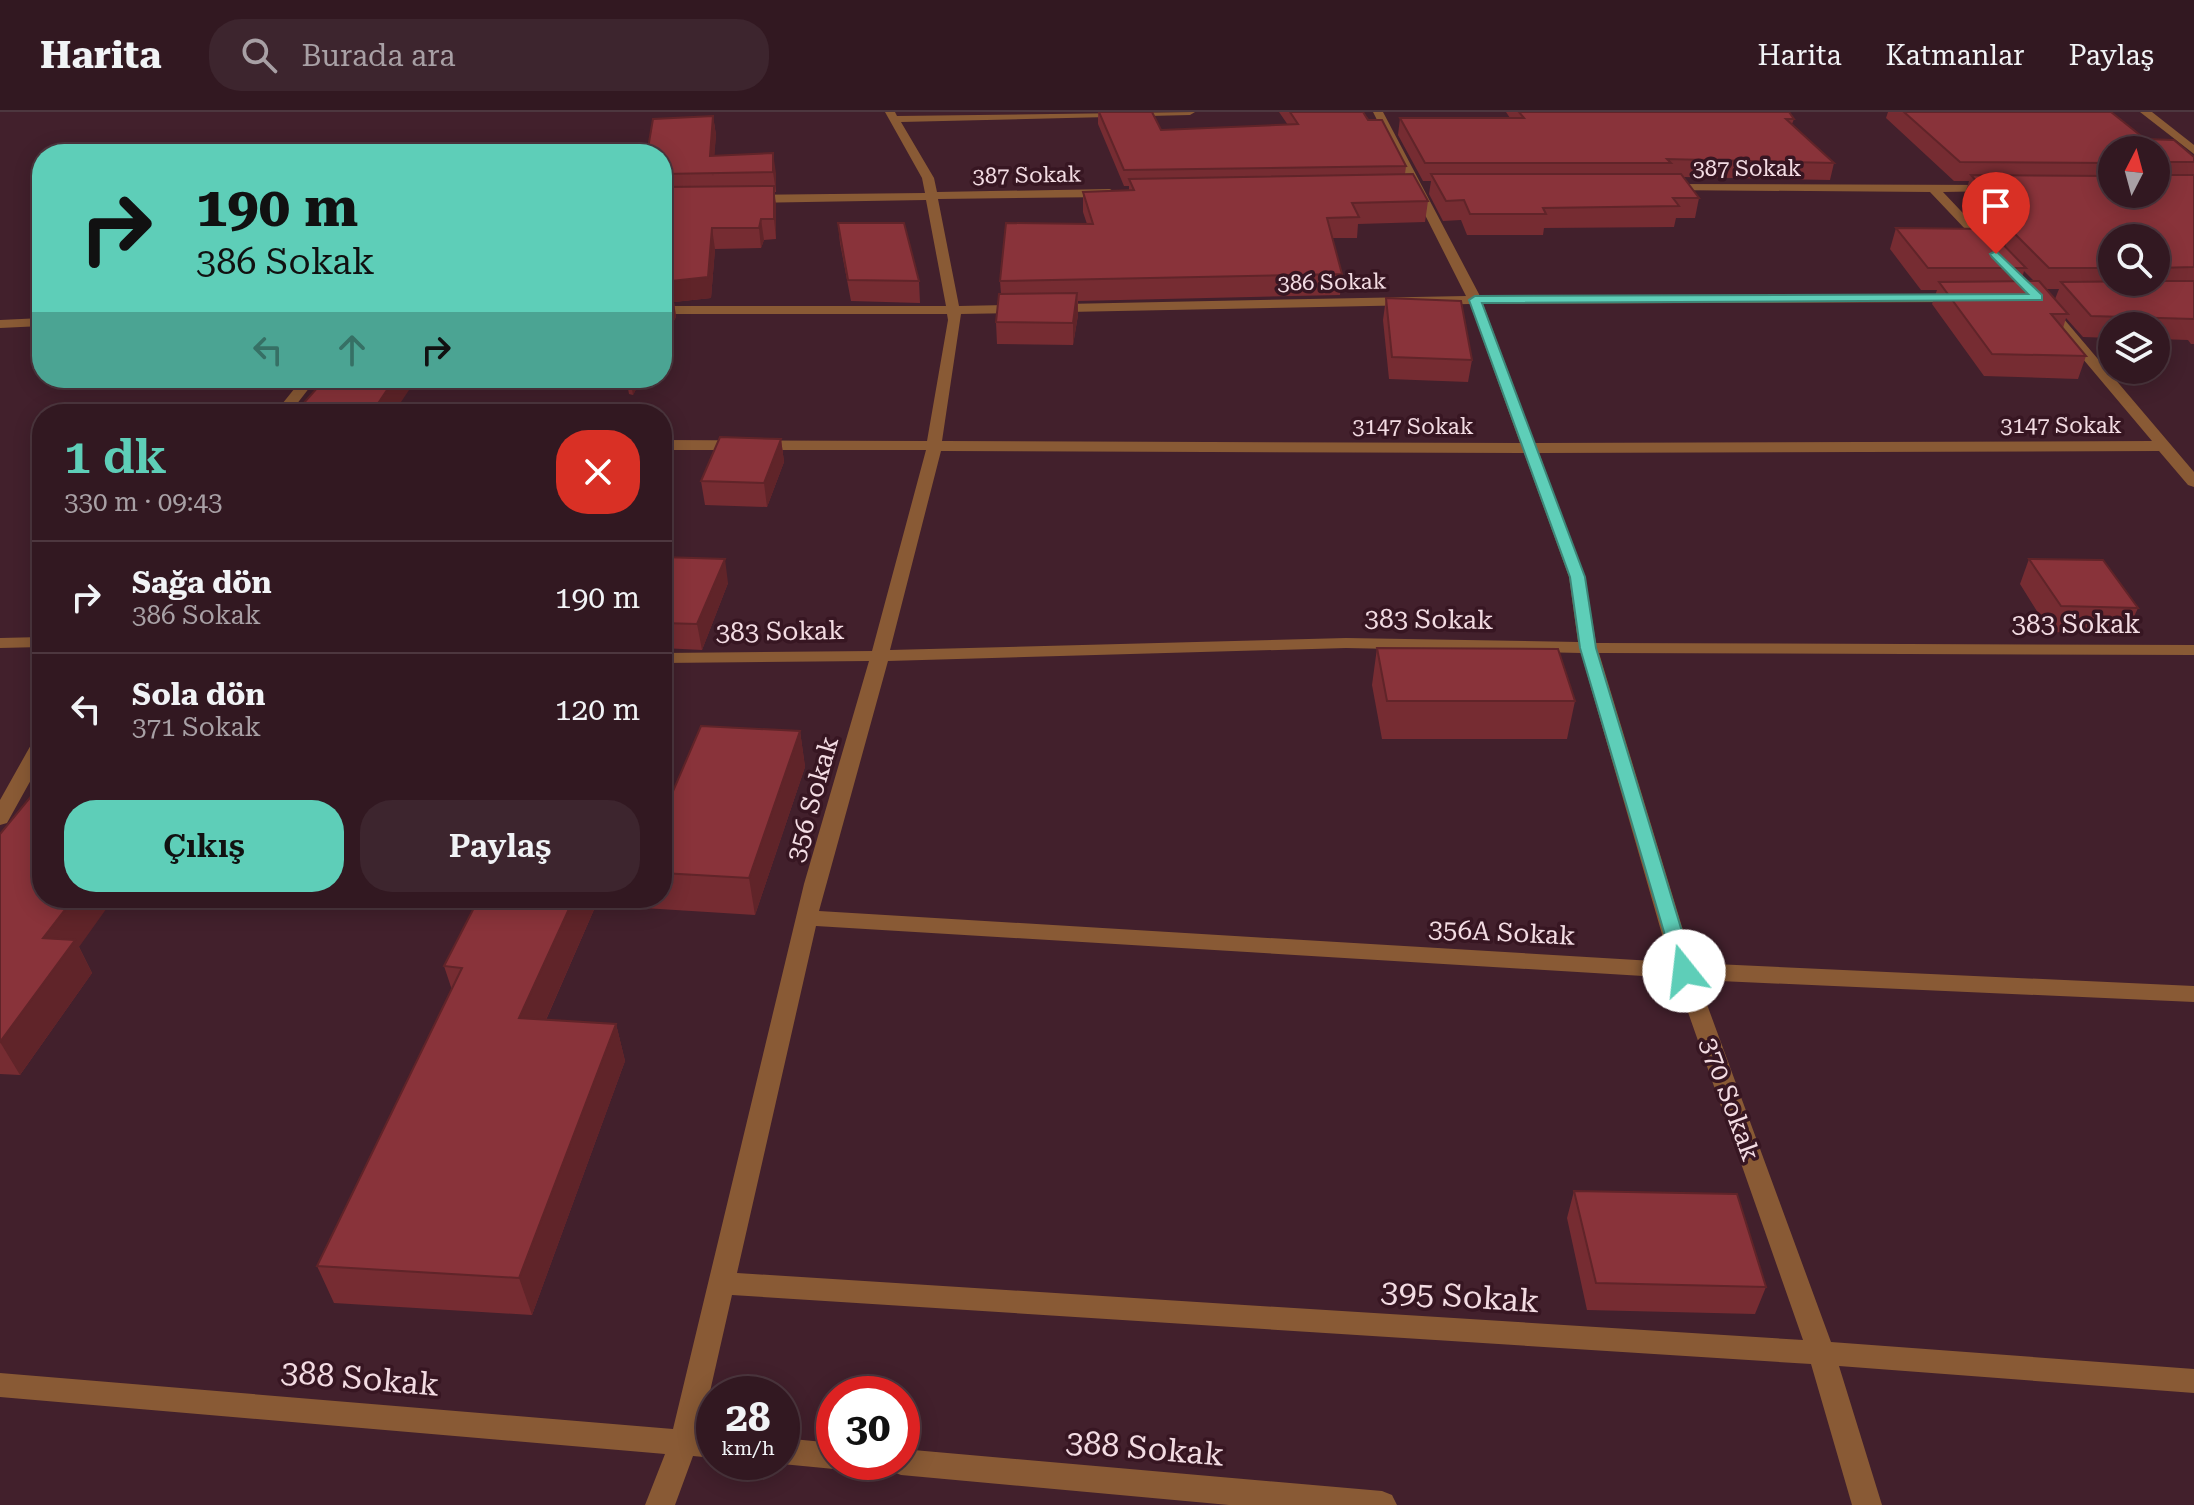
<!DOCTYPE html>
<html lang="tr">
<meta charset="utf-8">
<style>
body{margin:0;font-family:"Roboto Serif",serif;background:#3d252e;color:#f1f3f6;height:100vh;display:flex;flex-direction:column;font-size:30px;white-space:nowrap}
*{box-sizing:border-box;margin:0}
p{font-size:26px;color:#a8a0a5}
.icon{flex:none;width:44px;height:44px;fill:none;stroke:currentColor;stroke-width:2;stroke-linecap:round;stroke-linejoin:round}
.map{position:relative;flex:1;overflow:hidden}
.side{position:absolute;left:32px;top:292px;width:640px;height:504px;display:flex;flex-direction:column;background:#321821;border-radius:32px;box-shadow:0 4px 20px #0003,0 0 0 2px #4d373f}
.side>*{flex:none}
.top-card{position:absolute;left:32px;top:32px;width:640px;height:244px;border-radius:32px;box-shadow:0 4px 20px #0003,0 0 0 2px #4d373f;background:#5eceb8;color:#111;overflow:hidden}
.needle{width:52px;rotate:6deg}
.tools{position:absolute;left:2098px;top:24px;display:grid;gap:16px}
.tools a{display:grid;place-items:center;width:72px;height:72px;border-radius:50%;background:#321821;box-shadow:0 4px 20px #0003,0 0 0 2px #4d373f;font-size:40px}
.speed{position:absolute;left:696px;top:1264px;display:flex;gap:16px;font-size:40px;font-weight:700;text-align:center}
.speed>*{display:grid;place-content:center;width:104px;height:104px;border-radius:50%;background:#321821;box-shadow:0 4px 20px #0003,0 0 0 2px #4d373f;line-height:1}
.speed small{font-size:20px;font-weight:400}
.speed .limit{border:12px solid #d22;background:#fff;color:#111}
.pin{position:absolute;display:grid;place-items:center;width:68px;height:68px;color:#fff;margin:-82px -34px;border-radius:50% 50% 50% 0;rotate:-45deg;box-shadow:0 0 8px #0007}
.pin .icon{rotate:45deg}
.me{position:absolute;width:88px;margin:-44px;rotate:344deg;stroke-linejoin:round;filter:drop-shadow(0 0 6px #0008)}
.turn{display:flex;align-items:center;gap:28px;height:168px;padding:0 32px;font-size:36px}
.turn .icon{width:104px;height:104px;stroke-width:2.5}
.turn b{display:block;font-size:56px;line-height:68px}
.lanes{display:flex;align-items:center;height:76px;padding:0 32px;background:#0003;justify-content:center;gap:40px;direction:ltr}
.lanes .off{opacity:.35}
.round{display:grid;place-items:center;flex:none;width:84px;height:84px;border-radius:32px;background:#3d252e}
.summary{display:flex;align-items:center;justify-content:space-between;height:136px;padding:0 32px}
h1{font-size:48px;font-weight:600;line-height:60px;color:#5eceb8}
.cta{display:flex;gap:16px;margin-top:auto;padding:16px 32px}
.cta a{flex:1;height:92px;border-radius:32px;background:#5eceb8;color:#111;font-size:32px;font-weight:600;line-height:92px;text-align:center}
.cta a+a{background:#3d252e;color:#f1f3f6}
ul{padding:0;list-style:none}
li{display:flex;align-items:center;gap:24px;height:112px;padding:0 32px;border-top:2px solid #4d373f}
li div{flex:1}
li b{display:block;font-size:30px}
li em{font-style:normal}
header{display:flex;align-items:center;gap:48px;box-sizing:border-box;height:112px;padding:0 40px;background:#321821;border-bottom:2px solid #4d373f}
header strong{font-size:38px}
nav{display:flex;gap:44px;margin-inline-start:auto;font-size:28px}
.search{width:560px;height:72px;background:#3d252e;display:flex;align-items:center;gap:20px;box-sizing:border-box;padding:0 28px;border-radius:32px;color:#a8a0a5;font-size:30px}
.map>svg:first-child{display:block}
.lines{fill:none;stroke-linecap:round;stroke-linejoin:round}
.minor{fill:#895a35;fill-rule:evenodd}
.wall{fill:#762c32;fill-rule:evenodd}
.shaded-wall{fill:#602429}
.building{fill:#89333a;stroke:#602429;stroke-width:2}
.route{fill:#5eceb8;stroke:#3d8678;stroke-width:2}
.labels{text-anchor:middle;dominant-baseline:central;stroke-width:7;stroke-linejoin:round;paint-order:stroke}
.far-street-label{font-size:22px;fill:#f3dce3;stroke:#371622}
.street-label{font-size:26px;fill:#f3dce3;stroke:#371622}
.near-street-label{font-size:32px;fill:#f3dce3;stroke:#371622}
</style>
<header>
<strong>Harita</strong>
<div class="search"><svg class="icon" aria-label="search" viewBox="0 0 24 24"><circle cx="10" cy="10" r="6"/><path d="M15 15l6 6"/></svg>Burada ara</div>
<nav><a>Harita</a><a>Katmanlar</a><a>Paylaş</a></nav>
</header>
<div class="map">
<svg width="2194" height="1393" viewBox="0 0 2194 1393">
<rect width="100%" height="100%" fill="#42202c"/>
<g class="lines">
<path class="minor" d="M885,0h10l2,4 298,-4 -5,3 -289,7 33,56 3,14 173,-3 6,4 -6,4 -172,2 21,107 507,-10 -93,-184h10l97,184 478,-2 7,4 -7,4 -475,2 52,139 617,-2 -112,-133 12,-3 142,167v15l-6,-2 -29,-34 -620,2 46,124 11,66 598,2v10l-595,-2 94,310 501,23v16l-496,-22 133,362 363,27v24l-355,-27 43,139h-30l-41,-141 -1079,-69 -31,136 13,1v26l-21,-2 -18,49h-30l20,-51 -665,-57v-24l673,56 131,-545 65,-223 -207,2v-10l210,-2 54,-201h-264v-10l265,1 21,-121 -1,-6h-285v-8h284l-20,-106 -176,3 -6,-4 6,-4 175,-2 -3,-15zM1470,192l50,139 -578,-2 19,-127zM941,339l583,2 45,124 9,65 -232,-4 -456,12zM1346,536l235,5 89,309 -851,-51 69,-250zM816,814l860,52 127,362 -1066,-67z
M2140,0h12l42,33v9z
M1666,72l328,1 6,4 -2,2 -55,1 52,55 -10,3 -55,-58 -268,-2v-4z
M42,206v8l-42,2v-8z
M303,266h14l-28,36h-15z
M42,525v10l-42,1v-10z
M42,625v23l-35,63 -7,2v-25l32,-57z
M782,1326l52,5v19h12l-12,7 -52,-5 -6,-2h6z
M902,1337l480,42 10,4 5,10h-168l-328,-30 -10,-4 -4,-9h15z"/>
</g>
<path class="wall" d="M1098,0h54l9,18 127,-5 -9,-13h84l43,54 -1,8 23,27 -3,21 -67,2 -1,14h-25l10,36 -2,21 -262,6v14l-5,30 -76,-1 -1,-22 5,-28 -1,-13 87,-57 -4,-12v-20l46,-2v-4h-5l-26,-62z
M1506,0h283l5,7 -2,5 42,39 -4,17 -147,-3 16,21 -4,20h-19l-2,9 -130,1 -1,7h-76l-6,-15 -18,1 -14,-27 2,-13h-8l-25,-46 2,-17h110z
M1888,0h223l34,27 49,18v187h-3l-3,-4 -32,-1v-13h-44v12l-29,-1 -17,-19 -3,10 23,28 -8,23 -94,-3 -52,-72 5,-14h-16l-31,-41 6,-21 109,19 1,-3 -41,-50 4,-13h-15l-68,-63zM2112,38l44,44h-44zM2112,126h44v44h-44zM2024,159l10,10 -13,1zM2046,177h13l-4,10z
M713,4l3,19 -2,21 62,17v19h-2l2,14v33l-12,1 -3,8 -46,1 -4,49 -37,4 2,15 -14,26v-189z
M838,111l81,58 1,22 -69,-2 -11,-58z
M1386,186l86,62 -4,22 -79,-3 -6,-59z
M626,266h16l-9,17 -4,-1z
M781,327l3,23 -17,45 -62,-2 -4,-24z
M662,445l66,26 -26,67 -40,-2z
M2029,447l109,49 -12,26 -76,-2 -30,-48z
M1377,536l198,53 -8,38h-185l-10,-54z
M800,619l5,36 -50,148 -159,-10 -50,115 70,4 9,37 -93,254 -198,-12 -17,-37 135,-276 -8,-24 35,-68h183v-103l9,1z
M0,722l79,113 13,26 -72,102 -20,-1z
M1574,1079l192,96 -11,27 -168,-4 -20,-92z"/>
<path class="shaded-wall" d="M713,4l3,19 -3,41 -3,-20z
M773,41l3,20v19l-3,-20z
M774,74l2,20v33l-2,-20z
M761,107l3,21 -3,8 -2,-20z
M712,116l3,21 -4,49 -37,4 2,15 -14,26v-61z
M1077,181l1,22 -5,30v-22z
M395,266h22l-24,36h-22z
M630,266h12l-9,17z
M781,327l3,23 -17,45 -3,-24z
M725,447l3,24 -26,67 -5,-26z
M800,619l5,36 -50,148 -6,-37z
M74,786h40l-35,49 13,26 -72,102 -20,-33 43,-104z
M574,786h20l2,7 -66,151 -11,-38z
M616,912l9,37 -93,254 -13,-37z"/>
<path class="building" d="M1099,0h53l9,18 137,-6 -8,-12h73l5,8h14l24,46 -282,4z
M1519,0h270l5,7h-8l48,44 -167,-4 4,4h-246l-25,-45h124z
M1904,0h207l34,27 29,1 20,17v5h-31l-3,3 1,10h33v92l-38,1v-30h-44v30h-63l-38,-38h7l-47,-55 141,1v18h44v-44h-44v13l-152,-1z
M713,4l-3,40 63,-3v19l-111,2v-20h-15l6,-35z
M1413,62l15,27 -76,2 7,14 -32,1 15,56 -342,7 6,-58 87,1 -10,-32 51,-2 -5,-11z
M1431,62h250l18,24h-26l6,8 -136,2 3,6h-76l-6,-14 -18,1z
M774,74v33h-13l-2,9h-47l-4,49 -46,5v-95z
M838,111h66l15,58 -71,-1z
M1896,116l92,1 38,39h-98z
M2039,169l29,33h-17l35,42 -94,-2 -53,-72z
M2156,169h38v38l-103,-3 -30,-34z
M1077,181l-4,30 -77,-1 3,-28z
M662,183h11l-11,19z
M1386,186l75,3 11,59 -80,-3z
M326,266h69l-24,36h-77z
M720,325l61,2 -17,44 -63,-2z
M662,445l63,2 -28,65 -35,-1z
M2029,447l74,1 35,48 -77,-2z
M1377,536l181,1 17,52h-188z
M701,614l99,5 -51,147 -87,-5v-78l9,1z
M42,671v115h32l-31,40 32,2 -75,102v-208z
M479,786h95l-55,120 97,6 -97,254 -202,-12 145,-298 -18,-2z
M1574,1079l163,3 29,93 -170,-4z"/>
<path class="route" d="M1996,139l46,44v5l-560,3 103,274 11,71 98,323 -2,5h-15l-97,-328 -10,-71 -101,-277 6,-4 553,-2 -36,-37 -2,-3z"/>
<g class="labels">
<g class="far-street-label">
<text x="1747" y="56">387 Sokak</text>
<text transform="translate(1027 63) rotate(-1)">387 Sokak</text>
<text transform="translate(1332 170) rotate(-1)">386 Sokak</text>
<text x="2061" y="313">3147 Sokak</text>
<text x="1413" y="314">3147 Sokak</text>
</g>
<g class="street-label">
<text transform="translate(1429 507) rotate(1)">383 Sokak</text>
<text x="2076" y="512">383 Sokak</text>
<text transform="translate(780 519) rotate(-1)">383 Sokak</text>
<text transform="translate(812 687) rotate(-74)">356 Sokak</text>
<text transform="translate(1502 820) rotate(3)">356A Sokak</text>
<text transform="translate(1730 987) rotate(70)">370 Sokak</text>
</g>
<g class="near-street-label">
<text transform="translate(1460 1184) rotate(4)">395 Sokak</text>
<text transform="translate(360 1266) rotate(5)">388 Sokak</text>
<text transform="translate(1145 1336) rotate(5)">388 Sokak</text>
</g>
</g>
</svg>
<div class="tools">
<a><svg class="needle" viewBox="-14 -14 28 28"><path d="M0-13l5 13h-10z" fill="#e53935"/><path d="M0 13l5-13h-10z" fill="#a8a0a5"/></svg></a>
<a><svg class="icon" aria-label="search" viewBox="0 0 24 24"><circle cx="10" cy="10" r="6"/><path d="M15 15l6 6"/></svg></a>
<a><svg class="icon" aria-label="layers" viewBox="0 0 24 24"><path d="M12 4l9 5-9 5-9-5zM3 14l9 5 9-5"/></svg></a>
</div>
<div class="speed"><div>28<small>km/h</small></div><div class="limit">30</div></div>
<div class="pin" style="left:1996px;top:142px;background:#d93025"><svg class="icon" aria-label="arrive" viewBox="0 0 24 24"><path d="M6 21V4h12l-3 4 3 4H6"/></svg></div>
<svg class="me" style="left:1684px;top:859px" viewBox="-20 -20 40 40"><circle r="19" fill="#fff"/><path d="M0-13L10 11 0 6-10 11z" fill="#5eceb8"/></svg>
<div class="top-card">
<div class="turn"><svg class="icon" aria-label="right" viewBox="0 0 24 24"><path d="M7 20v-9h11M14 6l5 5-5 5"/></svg><div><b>190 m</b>386 Sokak</div></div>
<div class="lanes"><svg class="icon off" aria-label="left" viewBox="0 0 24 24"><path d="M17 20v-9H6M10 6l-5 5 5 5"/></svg><svg class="icon off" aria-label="ahead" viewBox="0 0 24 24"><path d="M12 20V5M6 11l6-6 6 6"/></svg><svg class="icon" aria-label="right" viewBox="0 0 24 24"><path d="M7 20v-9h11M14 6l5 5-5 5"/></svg></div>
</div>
<section class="side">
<div class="summary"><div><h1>1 dk</h1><p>330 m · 09:43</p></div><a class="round" style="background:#d93025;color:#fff"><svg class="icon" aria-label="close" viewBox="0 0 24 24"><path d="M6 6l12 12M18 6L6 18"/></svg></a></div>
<ul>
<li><svg class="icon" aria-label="right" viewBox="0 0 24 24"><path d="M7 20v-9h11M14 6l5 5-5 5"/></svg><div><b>Sağa dön</b><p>386 Sokak</p></div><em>190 m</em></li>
<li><svg class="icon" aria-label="left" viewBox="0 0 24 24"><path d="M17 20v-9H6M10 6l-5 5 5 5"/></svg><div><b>Sola dön</b><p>371 Sokak</p></div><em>120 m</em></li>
</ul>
<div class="cta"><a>Çıkış</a><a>Paylaş</a></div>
</section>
</div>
